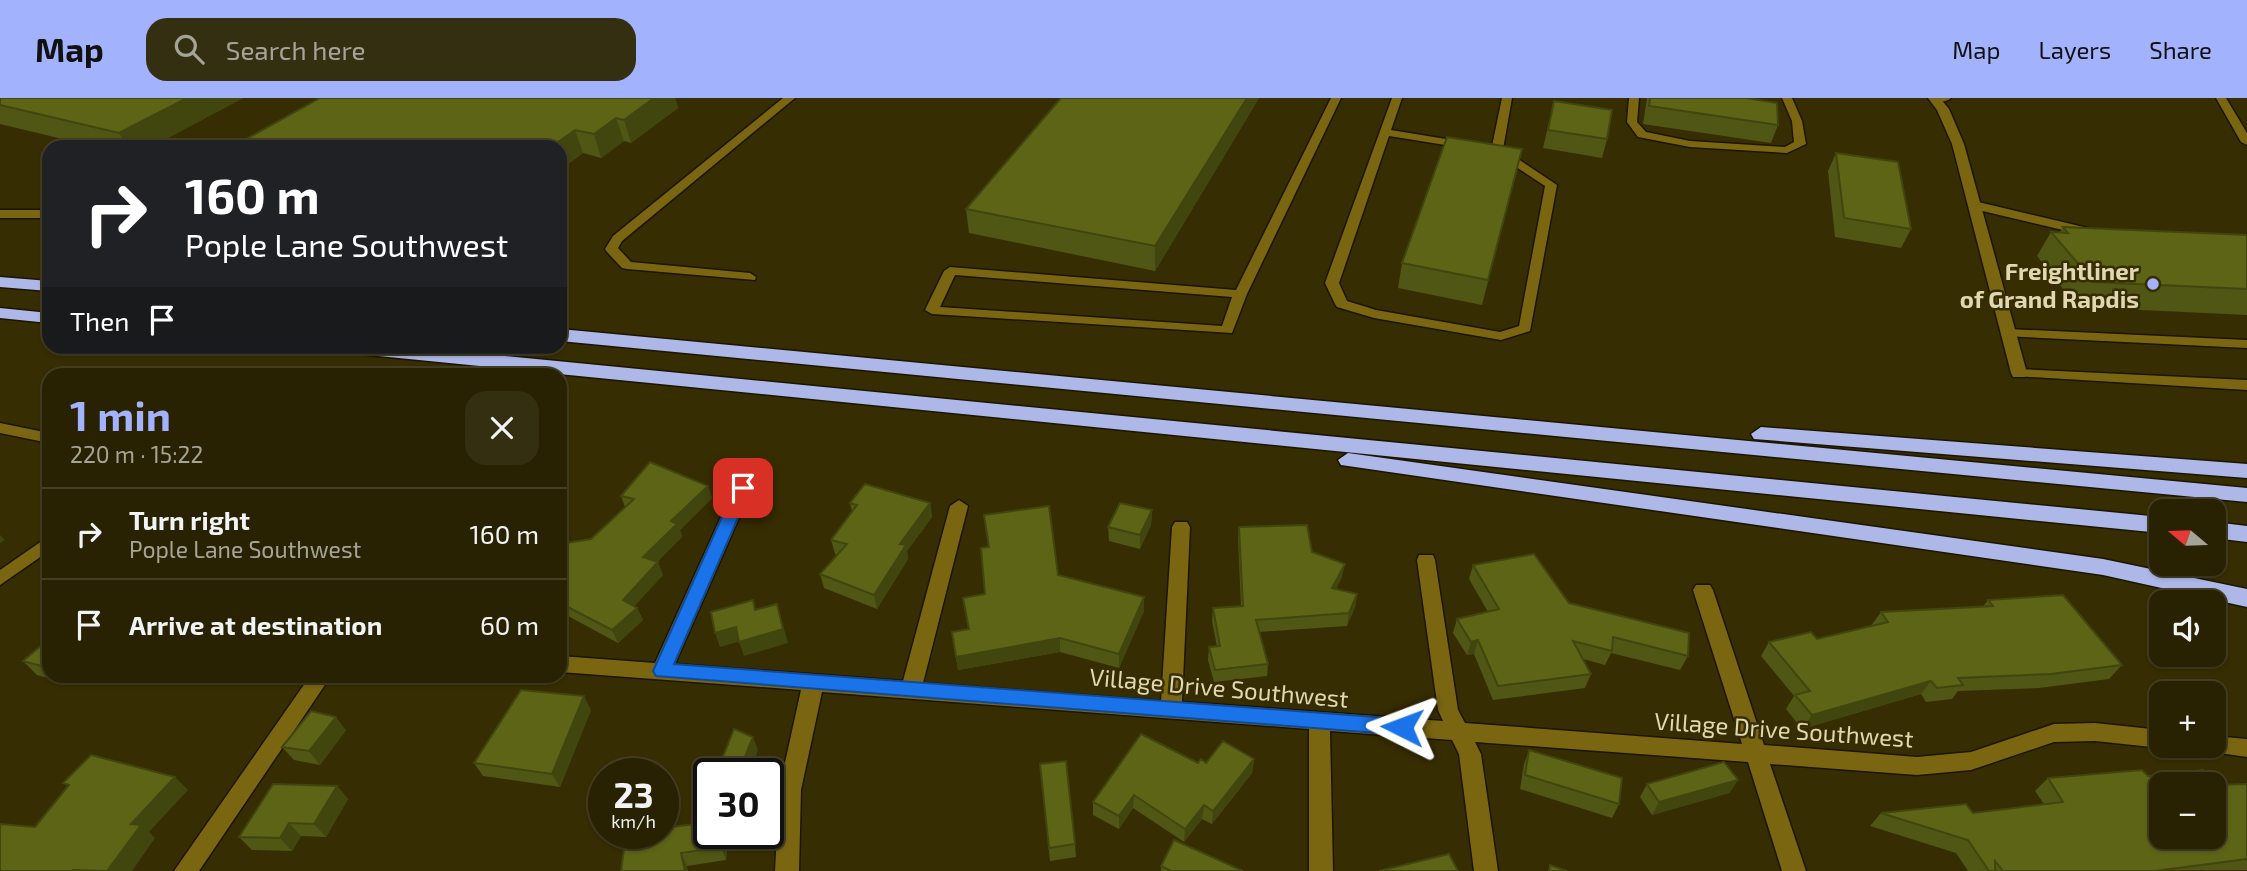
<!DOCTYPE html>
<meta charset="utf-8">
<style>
body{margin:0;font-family:"Exo 2",sans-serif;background:#352f11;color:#f1f3f6;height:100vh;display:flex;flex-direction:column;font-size:26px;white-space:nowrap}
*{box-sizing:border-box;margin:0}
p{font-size:23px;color:#a5a499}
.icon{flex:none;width:38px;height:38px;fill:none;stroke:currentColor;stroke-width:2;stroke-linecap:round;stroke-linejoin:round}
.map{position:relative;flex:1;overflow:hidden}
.side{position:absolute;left:42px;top:270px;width:525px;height:315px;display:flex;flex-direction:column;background:#292202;border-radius:21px;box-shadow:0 2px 5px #0004,0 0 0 2px #453f24}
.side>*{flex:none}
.guide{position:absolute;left:42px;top:42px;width:525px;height:214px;border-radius:21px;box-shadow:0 2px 5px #0004,0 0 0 2px #453f24;background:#202124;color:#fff;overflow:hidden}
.needle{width:46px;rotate:289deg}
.controls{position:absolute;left:2149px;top:401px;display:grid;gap:14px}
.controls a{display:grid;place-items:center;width:77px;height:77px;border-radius:14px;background:#292202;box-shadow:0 2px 5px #0004,0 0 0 2px #453f24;font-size:35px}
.speed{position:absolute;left:588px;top:660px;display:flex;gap:14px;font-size:35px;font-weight:700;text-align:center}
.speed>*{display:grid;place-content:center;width:91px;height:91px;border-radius:50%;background:#292202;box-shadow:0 2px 5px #0004,0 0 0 2px #453f24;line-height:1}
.speed small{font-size:18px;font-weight:400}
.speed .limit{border:4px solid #111;border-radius:10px;background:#fff;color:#111}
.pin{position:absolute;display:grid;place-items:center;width:60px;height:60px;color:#fff;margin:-30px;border-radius:14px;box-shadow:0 4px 10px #0006}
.me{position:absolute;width:77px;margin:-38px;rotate:273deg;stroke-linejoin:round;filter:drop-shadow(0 0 5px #0008)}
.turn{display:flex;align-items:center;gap:24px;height:147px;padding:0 28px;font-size:32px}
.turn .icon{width:91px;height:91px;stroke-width:2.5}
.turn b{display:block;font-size:49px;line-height:60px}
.then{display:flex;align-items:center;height:66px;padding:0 28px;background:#0003;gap:14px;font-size:26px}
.round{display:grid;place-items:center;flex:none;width:74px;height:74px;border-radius:21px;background:#352f11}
.overview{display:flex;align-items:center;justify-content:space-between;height:119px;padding:0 28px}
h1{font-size:42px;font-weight:700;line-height:52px;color:#a3b2fd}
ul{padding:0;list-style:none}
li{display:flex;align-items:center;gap:21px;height:91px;padding:0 28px;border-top:2px solid #453f24}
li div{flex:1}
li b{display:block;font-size:26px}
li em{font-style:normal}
header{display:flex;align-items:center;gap:42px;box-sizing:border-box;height:98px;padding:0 35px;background:#a3b2fd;color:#111}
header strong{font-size:33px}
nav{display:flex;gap:38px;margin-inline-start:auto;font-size:24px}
.search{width:490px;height:63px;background:#352f11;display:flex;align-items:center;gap:18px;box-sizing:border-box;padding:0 24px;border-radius:21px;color:#a5a499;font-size:26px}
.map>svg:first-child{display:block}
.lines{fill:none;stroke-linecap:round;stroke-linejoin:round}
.lane-casing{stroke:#1c1500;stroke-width:3}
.street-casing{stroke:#1c1500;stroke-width:3}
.highway-casing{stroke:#1c1500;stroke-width:3}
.lane{fill:#7a6611;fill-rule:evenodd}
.street{fill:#7a6611;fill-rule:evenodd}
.highway{fill:#adb8e9;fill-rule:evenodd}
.wall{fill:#505613}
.shaded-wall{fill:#41460f}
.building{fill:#5d6416;stroke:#41460f;stroke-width:2;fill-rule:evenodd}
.route{fill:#1a73e8;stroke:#114b97;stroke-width:2}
.poi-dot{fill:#a3b2fd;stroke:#372d02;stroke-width:2.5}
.labels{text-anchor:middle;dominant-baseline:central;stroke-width:5;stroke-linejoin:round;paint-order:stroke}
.poi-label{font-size:24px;font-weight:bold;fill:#e1d7b3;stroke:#372d02;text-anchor:end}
.street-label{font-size:24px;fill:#e1d7b3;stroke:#372d02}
</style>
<header>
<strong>Map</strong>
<div class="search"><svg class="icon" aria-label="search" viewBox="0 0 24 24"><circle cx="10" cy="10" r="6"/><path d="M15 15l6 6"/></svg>Search here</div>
<nav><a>Map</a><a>Layers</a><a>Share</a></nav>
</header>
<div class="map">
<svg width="2247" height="773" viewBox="0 0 2247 773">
<rect width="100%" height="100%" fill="#372d02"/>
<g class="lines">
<g class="lane-casing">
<path id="lane" d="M783,0h12l-173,143 -4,7 13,14 119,11 6,4 -1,3 -128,-11 -5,-1 -15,-16 -2,-3 8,-13z
M1331,0h10l-94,196 -15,39 -300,-19 -7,-4 19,-39 6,-4 286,23zM955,177l277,22 -10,29 -282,-19z
M1392,0h10l-11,32 73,12 6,3 -6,3 -75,-12 -50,147 8,18 29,9 124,22 19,-6 26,-140 -50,-33 -15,-4 6,-3h6l10,-48h10l-9,51 54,36 -27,146 -29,9 -127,-22 -37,-11 -2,-3 -10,-21z
M1629,0h10l-2,24 9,10 44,9 95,6 9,-5 -2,-21 -10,-23h10l10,23 4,23 -19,9 -97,-6 -52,-10 -11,-15z
M1929,0h22c-5,5 -17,5 -22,0z
M2216,0h10l21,35v12l-6,-3z
M1974,103l114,27 2,3 -6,4 -114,-27v-6z
M0,112h49v8h-49z
M2008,231l239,11v8l-244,-12 -2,-3z
M2019,271l228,11v10l-233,-14 -2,-3z
M0,325l49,10v10l-49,-10z
M49,438v15l-49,34v-15z"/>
</g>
<g class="street-casing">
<path id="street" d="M1928,0h12l9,11 15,35 63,229 -2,4h-12l-2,-4 -59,-229 -15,-34z
M743,384l9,6 -77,176 228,17 47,-175 9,-6 9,6 -45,177 238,18 11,-174 3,-5h12l3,5 -8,175 261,19 -5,-11 -21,-150 2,-5h14l2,5 23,150 7,13 277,21 -49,-154 3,-5h14l3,5 51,155 153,12 54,-5 83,-28 41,-1 66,7v16h7l-7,2 -66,-7 -41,1 -83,28 -54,5 -147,-11 36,107h-24l-34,-109 -273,-20 6,12 17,117h-24l-15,-117 -7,-14 -122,-9 3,140h-24v-142l-487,-37 -21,98 -2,81h-24l4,-81 22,-100 -241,-18v-16l95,7 79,-175z
M310,578h21l-132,195h-25z
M2214,638l33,3v18l-41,-6 -2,-5h10z"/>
</g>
<g class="highway-casing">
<path id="highway" d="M0,179l49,4v10l-49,-4z
M0,210l49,5v10l-49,-5z
M560,231l1687,159v14l-1687,-161z
M329,248h73l1759,171v16l-1823,-181z
M1761,329l486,37v14l-493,-39 -3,-5z
M1348,355l755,106 144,30v18l-144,-32 -762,-110 -3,-5z
M2214,424l33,4v16l-33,-4z"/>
</g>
<use href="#lane" class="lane"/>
<use href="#street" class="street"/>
<use href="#highway" class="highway"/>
</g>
<path class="wall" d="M0,0h243l-92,49h-55l-96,-23z
M320,0h355l3,10 -47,35 -7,-2 -23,17 -18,-5 -23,17v-23z
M1061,0h198l-104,173 -186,-38 -3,-24z
M1647,0h99l32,27 -7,18 -128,-19z
M1554,3l53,38 -5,19 -59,-10z
M1522,51l-40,156 -84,-17 4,-25z
M1836,55l75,76 -10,19 -66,-11 -7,-66z
M2063,129l184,8v80l-170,-8 -40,-51 14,-24h9z
M708,388l4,12 -32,32 2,7 -25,25 6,13 -29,31 3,2 6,12 -25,23 -50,-27 -8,1v-73l31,-5 34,-32 -4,-11z
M850,405h80l2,14 -25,34 1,8 -31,50 -53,-21 -4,-14 17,-19 -2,-1 -4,-14 21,-29z
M1152,412l-1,15 -11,24 -31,-8 -1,-14z
M984,417l74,60 86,22v14l-25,57 -59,-16 -102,18 -6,-38 16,-3 -5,-31 22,-4 3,-47z
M1239,429l73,25 30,25 -6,12 21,5 -2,13 -8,19 -88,6 9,32 -1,12 -53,6 -6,-22 1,-13h8l-5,-26 1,-13 28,-2 -3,-67z
M1473,467l96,38 119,53 -8,14 -69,-17 -6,12 -22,-6 8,15 -6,14 -92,12 -19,-46 -7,1 -14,-22 4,-14 31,-7 -19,-33z
M1988,502l134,65 -13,14 -70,9 -81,3 -6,8 -26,3 -5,-8 -119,35 -16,-20 8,-13 -33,-40 8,-14 48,-3 54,-13 10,-14 102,-5z
M49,541v37h25l-9,7 -28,-8 -14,-14z
M591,612l-31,77 -77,-11 -9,-13z
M346,632l-26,35 -26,-5 -12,-13z
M1529,652l90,54 -7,14 -92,-29 4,-25z
M1254,661l-2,14 -40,51 -10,-5 -18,23 -51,-34 -14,21 -26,-14v-13l105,-39z
M1040,666l35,80 1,13 -26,4z
M2148,678l69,9 30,-1v86l-279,1 -12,-18 -86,-27 11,-13h92l71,-9 -9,-13 13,-13z
M1738,682l-9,13 -77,22 -12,-18 7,-13z
M337,688l11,13 -22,38 -25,-1 -9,15 -40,-1 -13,-13z
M728,735l-2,27 -39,6 -66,5z
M1161,768l82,5h-82z"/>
<path class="shaded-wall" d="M187,0h56l-92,49h-23l-9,-14z
M654,0h21l3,10 -47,35 -7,-23z
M1247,0h12l-104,173v-25z
M616,20l8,23 -23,17 -7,-24z
M575,32l8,23 -23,17v-23h-9z
M708,388l4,12 -32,32 2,7 -34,33 -5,-13 28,-36z
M930,405l2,14 -25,34 1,8 -31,50 -3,-14 26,-51z
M1152,412l-1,15 -11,24v-14z
M0,437l5,5 -5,3z
M658,464l5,13 -35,38 -5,-13z
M1345,466l-3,13 -12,24 2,-13z
M1357,496l-2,13 -8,19 2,-13z
M1144,499v14l-25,57v-14z
M777,506l11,39 -44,13 -5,-14z
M637,510l6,12 -25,23 -6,-13z
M736,529l5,14 -21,6 -5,-14z
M1060,540v14l-102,18 -2,-13z
M1478,542l-4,14 -7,1 4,-13z
M58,578h16l-9,7z
M1931,583l-10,13 -119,35 10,-14z
M584,598l7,14 -31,77 -8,-13z
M336,619l10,13 -26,35 -11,-14z
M753,639l5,13 -9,24h-11z
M1254,661l-2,14 -40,51 1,-13z
M175,679l13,13 -39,42 6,6 -23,33h-25l24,-47z
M1738,682l-9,13 -77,22 7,-13z
M337,688l11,13 -22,38 -12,-13z
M1134,697l-1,13 -14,21v-13z
M1204,707l-2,14 -18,23 1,-13z
M289,725l12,13 -9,15 -12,-13z
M722,735h6l-2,27 -5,-13z
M681,755l6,13 1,5h-3z"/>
<path class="building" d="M0,0h187l-68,35 -119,-28z
M320,0h334l-30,22 -8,-2 -22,16 -19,-4 -24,17h-319z
M1061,0h186l-92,148 -189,-37z
M1650,0h96l31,5 1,22 -129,-19z
M1554,3l58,9 -5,29 -59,-9z
M1447,39l75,12 -34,131 -86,-17z
M1836,55l62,9 13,67 -67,-11z
M2063,129l184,8v54l-153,-7 -43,-50 17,1z
M650,364l58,24 -37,35 6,3 -34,33 15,5 -35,38 14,8 -25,22 -50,-26h-2v-60l31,-5 43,-40 -13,-3z
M865,386l65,19 -30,41 6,1 -32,50 -54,-21 27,-30 -16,-4 26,-35 -7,-2z
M1120,405l32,7 -12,25 -32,-8z
M1049,408l9,69 86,22 -25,57 -59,-16 -104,19 -4,-25 17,-3 -6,-31 22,-4 -4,-46 8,-1 -5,-32z
M1307,427l5,27 33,12 -13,24 25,6 -8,19 -93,7 12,44 -53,6 -6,-23 11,-1 -7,-38 30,-2 -4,-79z
M1534,456l35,49 120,30 -1,23 -75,-19 -1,14 -39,-10 18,33 -93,12 -20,-46 -7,2 -14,-23 42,-10 -26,-44z
M2063,497l59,70 -71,9 -93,4 5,7 -26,3 -6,-7 -119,34 -17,-20 15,-4 -41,-49 42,-10 6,7 71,-17 -7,-10 112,-6 -5,-6z
M753,502l2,10 22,-6 6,25 -44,13 -3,-15 -21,6 -4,-21z
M49,541v29l-26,-7z
M521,592l63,6 -32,78 -78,-11z
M311,613l25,6 -27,34 -27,-4z
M734,631l19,8 -15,37h-22z
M1141,636l57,29 3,-4 5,4 17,-22 31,18 -41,52 -9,-6 -19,24 -51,-34 -15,21 -26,-14z
M1529,652l93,28 -3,26 -94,-29z
M91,657l84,22 -44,47 10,1 -34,46 -34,-1 -1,1h-72v-47l35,3 34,-42 -6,-2z
M1066,663l9,83 -26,4 -9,-84z
M1724,664l14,18 -79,22 -12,-18z
M2142,672l6,6 55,-6 14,15 30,-1v75l-92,12h-152l-8,-10v10h-6l-21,-31 -87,-27 85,-9 7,9 90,-11 -15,-24zM2161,686h53v52h-53z
M273,686l64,2 -23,38 -25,-1 -9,15 -41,-1z
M709,694v41h13l-1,14 -40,6 4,18h-64l5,-37 37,-1v-5l33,-4z
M1174,742l69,31h-72l-10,-5z
M1449,756l9,17h-79z
M1550,767l17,6h-18z"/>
<path class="route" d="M743,385l8,5 -77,176 728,55 7,2 3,6 -3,6 -7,2 -746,-59 -3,-5 82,-183z"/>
<circle class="poi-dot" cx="2153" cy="186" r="7"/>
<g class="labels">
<g class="poi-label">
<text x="2139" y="172">Freightliner<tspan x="2139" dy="28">of Grand Rapdis</tspan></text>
</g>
<g class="street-label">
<text transform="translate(1219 589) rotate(5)">Village Drive Southwest</text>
<text transform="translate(1784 631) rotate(4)">Village Drive Southwest</text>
</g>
</g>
</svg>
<div class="controls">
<a><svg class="needle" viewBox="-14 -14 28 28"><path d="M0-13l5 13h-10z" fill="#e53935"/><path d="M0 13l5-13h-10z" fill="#a5a499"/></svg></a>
<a><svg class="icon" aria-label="sound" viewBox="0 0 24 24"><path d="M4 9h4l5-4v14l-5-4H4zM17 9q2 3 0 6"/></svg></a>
<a>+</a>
<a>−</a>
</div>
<div class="speed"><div>23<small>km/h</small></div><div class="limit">30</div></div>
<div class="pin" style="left:743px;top:390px;background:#d93025"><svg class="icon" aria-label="arrive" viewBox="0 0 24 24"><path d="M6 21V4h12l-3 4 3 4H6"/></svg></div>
<svg class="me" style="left:1402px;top:629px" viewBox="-20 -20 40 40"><path d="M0-17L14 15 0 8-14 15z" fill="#1a73e8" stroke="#fff" stroke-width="4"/></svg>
<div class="guide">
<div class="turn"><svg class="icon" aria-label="right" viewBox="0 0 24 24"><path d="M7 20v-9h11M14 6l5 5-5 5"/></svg><div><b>160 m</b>Pople Lane Southwest</div></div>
<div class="then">Then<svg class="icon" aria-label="arrive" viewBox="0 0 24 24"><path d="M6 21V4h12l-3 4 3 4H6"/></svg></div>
</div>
<section class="side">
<div class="overview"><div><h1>1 min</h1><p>220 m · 15:22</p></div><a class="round"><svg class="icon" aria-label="close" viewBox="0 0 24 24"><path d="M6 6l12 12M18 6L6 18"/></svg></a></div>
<ul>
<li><svg class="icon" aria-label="right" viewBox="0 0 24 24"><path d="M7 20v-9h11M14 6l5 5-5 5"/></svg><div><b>Turn right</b><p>Pople Lane Southwest</p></div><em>160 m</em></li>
<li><svg class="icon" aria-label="arrive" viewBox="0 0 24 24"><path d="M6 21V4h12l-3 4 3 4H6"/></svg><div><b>Arrive at destination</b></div><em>60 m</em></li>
</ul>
</section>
</div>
